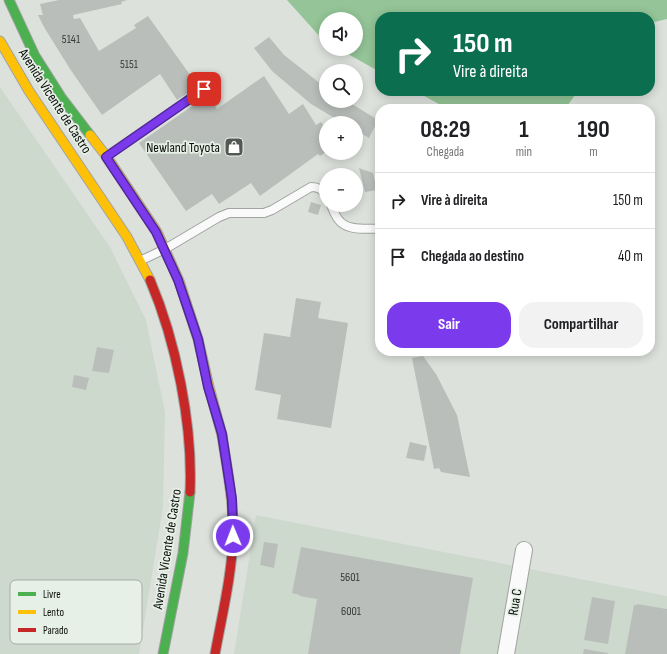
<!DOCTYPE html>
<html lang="pt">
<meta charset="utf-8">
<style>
body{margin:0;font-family:"Sofia Sans Condensed",sans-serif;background:#f2f2f2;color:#202124;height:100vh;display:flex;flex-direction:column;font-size:15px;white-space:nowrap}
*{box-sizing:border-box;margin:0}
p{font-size:13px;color:#757577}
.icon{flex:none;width:22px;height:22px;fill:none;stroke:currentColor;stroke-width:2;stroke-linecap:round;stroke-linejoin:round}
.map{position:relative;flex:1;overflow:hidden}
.drawer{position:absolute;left:375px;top:104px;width:280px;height:252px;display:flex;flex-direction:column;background:#fff;border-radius:16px;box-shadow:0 2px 10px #0003}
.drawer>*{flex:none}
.hud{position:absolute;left:375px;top:12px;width:280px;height:84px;border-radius:16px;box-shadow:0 2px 10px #0003;background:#0b6e4f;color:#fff;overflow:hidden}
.controls{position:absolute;left:319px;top:12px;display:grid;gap:8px}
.controls a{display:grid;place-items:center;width:44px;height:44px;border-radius:50%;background:#fff;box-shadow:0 2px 10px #0003;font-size:20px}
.pin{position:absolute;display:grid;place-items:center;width:34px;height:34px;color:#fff;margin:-17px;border-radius:8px;box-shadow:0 2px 6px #0006}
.me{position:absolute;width:44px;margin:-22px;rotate:359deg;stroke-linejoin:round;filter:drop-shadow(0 0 3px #0008)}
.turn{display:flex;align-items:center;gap:14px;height:84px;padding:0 12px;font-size:18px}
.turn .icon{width:52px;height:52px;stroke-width:2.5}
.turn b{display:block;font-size:28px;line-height:34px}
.eta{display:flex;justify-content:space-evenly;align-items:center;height:68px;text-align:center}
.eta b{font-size:24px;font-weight:700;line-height:28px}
.button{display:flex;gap:8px;margin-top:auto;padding:8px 12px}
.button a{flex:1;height:46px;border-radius:16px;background:#7c3aed;color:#fff;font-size:16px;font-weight:700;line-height:46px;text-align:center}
.button a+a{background:#f2f2f2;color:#202124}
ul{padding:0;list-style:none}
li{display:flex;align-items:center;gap:12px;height:56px;padding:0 12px;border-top:1px solid #e0e0e0}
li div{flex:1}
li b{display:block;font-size:15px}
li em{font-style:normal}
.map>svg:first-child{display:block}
.built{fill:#ced9ce}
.water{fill:#94c497}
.building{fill:#babeba}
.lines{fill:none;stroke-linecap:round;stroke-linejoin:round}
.lane-casing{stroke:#a0a3a0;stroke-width:10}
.street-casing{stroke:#a0a3a0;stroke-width:18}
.fast-casing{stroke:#a0a3a0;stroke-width:11}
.slow-casing{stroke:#a0a3a0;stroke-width:11}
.jam-casing{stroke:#a0a3a0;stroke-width:11}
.lane{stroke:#fafafa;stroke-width:8}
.street{stroke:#fafafa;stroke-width:16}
.fast{stroke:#4caf50;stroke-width:9}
.slow{stroke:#ffc107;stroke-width:9}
.jam{stroke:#c62828;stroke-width:9}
.route-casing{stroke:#51269a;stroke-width:10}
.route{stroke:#7c3aed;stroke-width:7}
.labels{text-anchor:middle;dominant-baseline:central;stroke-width:3.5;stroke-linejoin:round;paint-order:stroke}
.number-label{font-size:12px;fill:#373a37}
.street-label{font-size:14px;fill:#0b0e0b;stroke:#e7f0e7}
.poi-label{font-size:14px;fill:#0b0e0b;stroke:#e7f0e7;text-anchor:end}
.key{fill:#e7f0e7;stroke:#a5aca5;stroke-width:1}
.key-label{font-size:11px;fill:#0b0e0b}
</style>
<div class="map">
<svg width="667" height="654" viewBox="0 0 667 654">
<rect width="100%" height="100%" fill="#dce1dc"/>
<path class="built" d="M0,87l110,160 36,73 19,92 -2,95 -24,147h-139z
M256,515l411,81v58h-433z"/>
<path class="water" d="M287,0h380v19l-17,4v-6h-270v55l-41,-23h17v-30h-30v23l-4,-3z
M415,91h163l-13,18h-117z"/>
<path class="building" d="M59,0h68l-6,2 1,2 -49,11 1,4 6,-1 19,33 37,-23 -2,-3 14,-9 50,70 -21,14 -17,-26 -58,41 -32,-46 -26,-42 -6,-12h5l-3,-11z
M269,37l15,18 42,33v13h21l31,19 -9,18 -13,-8v-7h-13l-32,-19 -39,-33 -18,-23z
M264,76l25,38 14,-10 13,21 5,-3 5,7v23l-6,4 -2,-2 -58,42 -9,-13 -32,21 -7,-10 -26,17 -47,-68 69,-48 9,14z
M359,168l14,5 4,17 -12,2z
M311,202l10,3 -3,10 -10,-3z
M296,298l25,4 -3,16 30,5 -17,105 -54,-9 4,-24 -26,-5 9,-57 26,4z
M97,347l17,3 -5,23 -17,-2z
M423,356l13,18 21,41 13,62 -29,-5 -2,-4 -5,1 -22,-111z
M74,375l15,3 -3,12 -14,-3z
M410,442l17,4 -3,15 -18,-3z
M264,542l14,2 -4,24 -14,-3z
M301,547l172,31 -13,76h-152l9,-55 -18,-3 1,-1 -8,-2z
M592,597l23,4 -7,43 -24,-4z
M637,604l30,5v45h-42l9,-49h3z
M584,649l24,4v1h-25z"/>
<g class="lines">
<g class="lane-casing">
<path id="lane" d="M107,156l97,-67
M331,205c2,5 4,10 7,14 9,13 29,9 42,10
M142,260l23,-11 54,-32 10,-4h35l8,-3 39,-23c7,0 11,2 15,8"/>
</g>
<g class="street-casing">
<path id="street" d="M506,654l18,-104"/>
</g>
<g class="fast-casing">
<path id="fast" d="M9,0l26,56 26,41 29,38
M163,654l20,-101 7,-61"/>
</g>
<g class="slow-casing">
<path id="slow" d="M0,41l29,50 98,146 23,43
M90,135l17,22 50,75 22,49 19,58 11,48 13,48"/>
</g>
<g class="jam-casing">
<path id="jam" d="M150,280c26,61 43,145 40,212
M215,654c7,-39 17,-79 18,-118 1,-34 -6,-67 -11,-101"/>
</g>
<use href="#lane" class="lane"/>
<use href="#street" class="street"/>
<use href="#fast" class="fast"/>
<use href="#slow" class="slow"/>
<use href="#jam" class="jam"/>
</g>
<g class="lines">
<g class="route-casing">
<path id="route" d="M204,89l-98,68 50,75 22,48 20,59 10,48 14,47 10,65 1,37"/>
</g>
<use href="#route" class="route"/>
</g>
<defs>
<g id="shop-square" transform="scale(1)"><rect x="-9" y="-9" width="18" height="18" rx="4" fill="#545854" stroke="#e7f0e7"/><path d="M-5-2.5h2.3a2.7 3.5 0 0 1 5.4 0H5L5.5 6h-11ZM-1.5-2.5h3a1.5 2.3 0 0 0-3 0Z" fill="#fff"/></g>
</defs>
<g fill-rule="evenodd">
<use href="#shop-square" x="234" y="147"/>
</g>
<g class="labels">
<g class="number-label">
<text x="71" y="39">5141</text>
<text x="129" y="64">5151</text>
<text x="350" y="577">5601</text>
<text x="351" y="611">6001</text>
</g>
<g class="street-label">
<text transform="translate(55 101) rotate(57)">Avenida Vicente de Castro</text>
<text transform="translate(167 549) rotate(-81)">Avenida Vicente de Castro</text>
<text transform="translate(515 602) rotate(-81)">Rua C</text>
</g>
<g class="poi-label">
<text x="220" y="147">Newland Toyota</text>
</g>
</g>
<rect x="10" y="580" width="132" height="64" rx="6" class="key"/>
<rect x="18" y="592" width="18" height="4" fill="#4caf50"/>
<rect x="18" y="610" width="18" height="4" fill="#ffc107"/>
<rect x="18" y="628" width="18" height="4" fill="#c62828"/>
<g class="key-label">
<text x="43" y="598">Livre</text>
<text x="43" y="616">Lento</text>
<text x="43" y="634">Parado</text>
</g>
</svg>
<div class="controls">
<a><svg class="icon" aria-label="sound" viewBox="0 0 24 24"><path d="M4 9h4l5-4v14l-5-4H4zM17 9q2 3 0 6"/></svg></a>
<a><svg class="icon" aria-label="search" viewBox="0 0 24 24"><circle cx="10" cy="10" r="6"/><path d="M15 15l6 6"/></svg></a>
<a>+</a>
<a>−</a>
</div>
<div class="pin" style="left:204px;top:89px;background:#d93025"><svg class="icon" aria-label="arrive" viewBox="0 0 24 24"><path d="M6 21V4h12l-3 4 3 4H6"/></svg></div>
<svg class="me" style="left:233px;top:536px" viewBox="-20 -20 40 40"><circle r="17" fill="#7c3aed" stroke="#fff" stroke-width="3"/><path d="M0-11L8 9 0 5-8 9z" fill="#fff"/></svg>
<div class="hud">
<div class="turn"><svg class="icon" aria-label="right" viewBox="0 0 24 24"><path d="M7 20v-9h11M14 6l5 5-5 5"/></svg><div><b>150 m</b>Vire à direita</div></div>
</div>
<section class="drawer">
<div class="eta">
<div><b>08:29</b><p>Chegada</p></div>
<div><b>1</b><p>min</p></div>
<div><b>190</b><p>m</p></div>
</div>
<ul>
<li><svg class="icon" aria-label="right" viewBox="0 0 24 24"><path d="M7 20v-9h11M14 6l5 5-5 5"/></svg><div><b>Vire à direita</b></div><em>150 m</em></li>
<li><svg class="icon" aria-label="arrive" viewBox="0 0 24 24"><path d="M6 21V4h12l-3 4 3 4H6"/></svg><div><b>Chegada ao destino</b></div><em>40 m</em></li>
</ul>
<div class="button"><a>Sair</a><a>Compartilhar</a></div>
</section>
</div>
